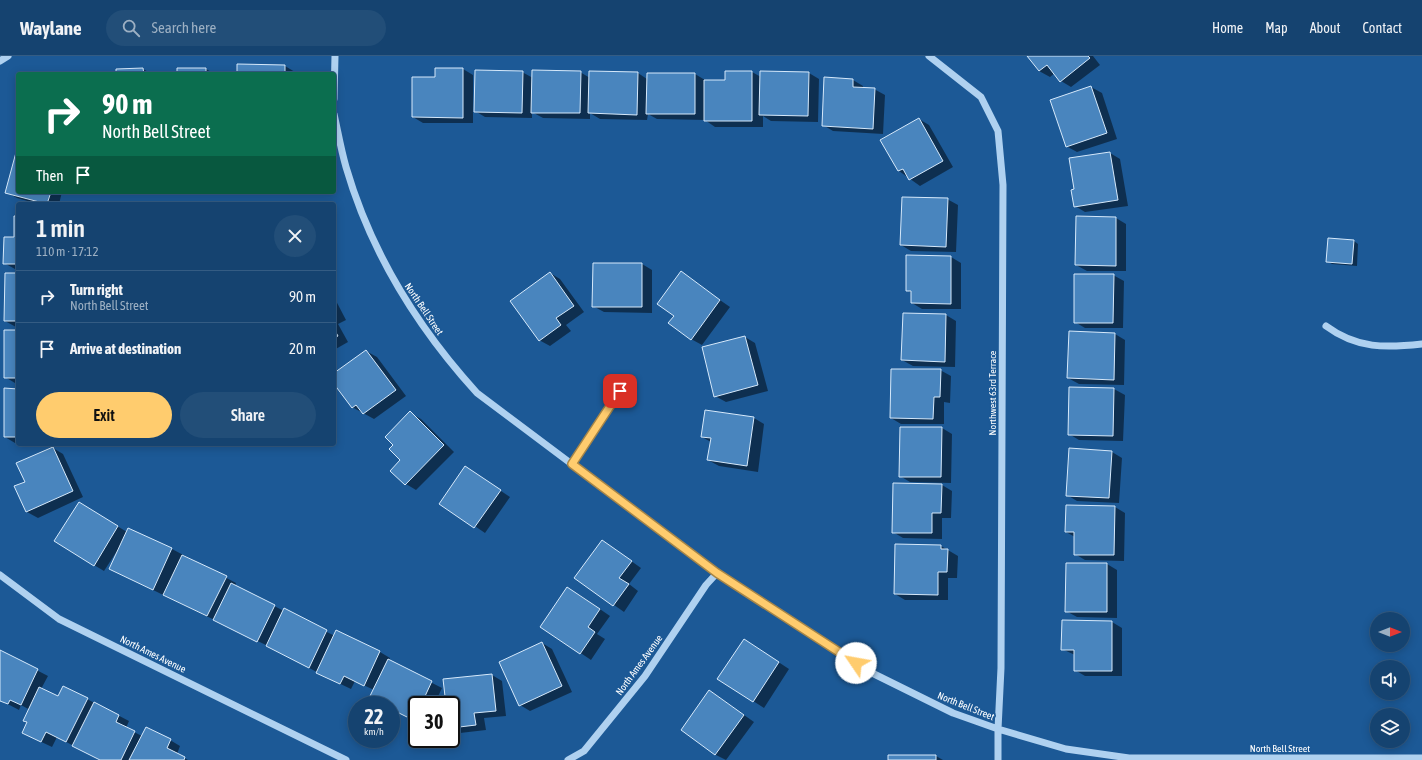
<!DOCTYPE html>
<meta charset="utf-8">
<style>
body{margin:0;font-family:"Asap Condensed",sans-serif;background:#224e78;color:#f1f3f6;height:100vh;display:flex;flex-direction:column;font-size:15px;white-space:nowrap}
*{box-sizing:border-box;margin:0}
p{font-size:13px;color:#9db0c3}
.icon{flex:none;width:22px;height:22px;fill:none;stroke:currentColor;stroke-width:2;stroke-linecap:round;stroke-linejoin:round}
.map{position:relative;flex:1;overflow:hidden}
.sheet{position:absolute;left:16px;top:146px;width:320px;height:244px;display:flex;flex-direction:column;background:#154370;border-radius:4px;box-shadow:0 2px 10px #0003,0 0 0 1px #345c83}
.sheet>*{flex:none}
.hud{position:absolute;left:16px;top:16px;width:320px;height:122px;border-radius:4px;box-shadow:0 2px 10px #0003,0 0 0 1px #345c83;background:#0b6e4f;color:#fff;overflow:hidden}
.needle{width:26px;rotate:90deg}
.controls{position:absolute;left:1370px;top:556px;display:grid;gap:8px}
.controls a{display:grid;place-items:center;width:40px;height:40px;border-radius:50%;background:#154370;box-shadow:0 2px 10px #0003,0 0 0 1px #345c83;font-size:20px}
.speed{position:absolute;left:348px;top:640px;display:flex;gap:8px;font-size:20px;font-weight:700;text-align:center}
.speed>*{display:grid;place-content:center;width:52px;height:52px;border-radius:50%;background:#154370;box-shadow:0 2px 10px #0003,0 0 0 1px #345c83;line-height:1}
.speed small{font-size:10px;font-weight:400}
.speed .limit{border:2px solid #111;border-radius:6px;background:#fff;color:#111}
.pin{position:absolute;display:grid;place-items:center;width:34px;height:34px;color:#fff;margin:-17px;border-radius:8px;box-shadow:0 2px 6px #0006}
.me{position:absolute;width:44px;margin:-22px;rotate:303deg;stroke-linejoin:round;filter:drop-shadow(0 0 3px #0008)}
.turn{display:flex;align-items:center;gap:14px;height:84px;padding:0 20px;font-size:18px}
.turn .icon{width:52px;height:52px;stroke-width:2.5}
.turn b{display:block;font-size:28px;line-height:34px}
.then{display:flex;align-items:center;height:38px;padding:0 20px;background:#0003;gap:8px;font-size:15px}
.round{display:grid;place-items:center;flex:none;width:42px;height:42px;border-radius:21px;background:#224e78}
.headline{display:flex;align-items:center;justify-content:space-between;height:68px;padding:0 20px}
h1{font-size:24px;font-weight:600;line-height:30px}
.cta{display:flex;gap:8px;margin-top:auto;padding:8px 20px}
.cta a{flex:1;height:46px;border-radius:24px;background:#ffcc6e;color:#111;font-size:16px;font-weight:600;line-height:46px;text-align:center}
.cta a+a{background:#224e78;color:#f1f3f6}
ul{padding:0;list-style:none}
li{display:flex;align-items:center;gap:12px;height:52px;padding:0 20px;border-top:1px solid #345c83}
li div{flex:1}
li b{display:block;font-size:15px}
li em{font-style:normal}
header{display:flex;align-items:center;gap:24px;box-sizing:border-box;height:56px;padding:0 20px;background:#154370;border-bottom:1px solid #345c83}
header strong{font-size:19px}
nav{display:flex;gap:22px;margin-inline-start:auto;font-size:14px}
.search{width:280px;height:36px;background:#224e78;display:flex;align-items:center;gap:10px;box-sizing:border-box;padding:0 14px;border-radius:22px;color:#9db0c3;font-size:15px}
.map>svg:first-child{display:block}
.shadow{fill:#0007}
.building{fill:#4985be;stroke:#d6e9fb}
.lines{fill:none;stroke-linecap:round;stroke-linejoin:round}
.minor{stroke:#afd1f0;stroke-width:7}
.route-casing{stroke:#a68548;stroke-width:10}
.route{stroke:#ffcc6e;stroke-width:7}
.labels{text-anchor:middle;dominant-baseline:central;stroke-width:3.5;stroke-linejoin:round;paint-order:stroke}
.street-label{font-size:10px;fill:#fff;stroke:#1c5996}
</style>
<header>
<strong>Waylane</strong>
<div class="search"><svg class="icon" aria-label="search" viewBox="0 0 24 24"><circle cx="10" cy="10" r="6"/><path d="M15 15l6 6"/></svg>Search here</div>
<nav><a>Home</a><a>Map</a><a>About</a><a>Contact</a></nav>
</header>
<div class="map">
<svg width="1422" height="704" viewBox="0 0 1422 704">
<rect width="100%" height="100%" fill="#1c5996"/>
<path class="shadow" d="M1028,0h65l7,9 -29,22 -10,-6 -6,-8 -5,4 -11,-6z
M285,10l10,6v2h-57z
M143,13l9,5h-35z
M206,13l9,5h-37z
M463,13l10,6v48h-50l-10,-6z
M522,16l11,6 47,-6 10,6 48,-5 9,6 1,-5h47l10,6 21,1v-9h26l9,5 48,-4 10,6 -1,43 -47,-1 -8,-5v11h-48l-10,-7 -48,-1 -9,-5 -1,6 -47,-1 -10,-6v6l-47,-1 -11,-6v6l-47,-1 -10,-6z
M853,24l10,6v2l11,1 11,6 -2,39 -50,-3 -10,-6z
M1091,31l11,6 15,46 -40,13 -11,-6 -15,-45z
M919,63l10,6 24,42 -33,19 -21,-15 -17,-31z
M18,92v44h44l-3,12h-21l-21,-6 -11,-6z
M1110,97l10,6 8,47 -43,6 -10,-6 1,-16z
M947,143l11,6 -2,47 -45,-1 -10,-6z
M18,161v52h-3l-11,-6 11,-25z
M1116,162l10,6v47h-39l-11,-6z
M1354,185l4,3 -1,22 -25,-2 -5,-3z
M907,200l44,1 10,6v46h-39l-10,-6v-10l-5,-3z
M594,208h48l10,6v43l-48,-1 -11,-6z
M550,217l10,6 24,33 -18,13 5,6 -21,15 -11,-6z
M681,217l49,34 -28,38 -11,-6 -16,-23z
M18,218v53h-2l-11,-6z
M1113,219l11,6 -1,47h-38l-10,-6z
M334,241l12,23 -8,4 10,18 -14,8z
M946,259l10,6 -1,46 -42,-1 -11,-6z
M18,275v52h-3l-10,-6z
M1070,276l45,2 10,6 -1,45 -45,-1 -11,-6z
M745,281l10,6 13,48 -42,11 -11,-6z
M366,295l11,6 29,39 -32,23 -22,-12 -18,-25v-7z
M940,314l11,6 -1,27 -6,-1v22h-43l-10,-6z
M1070,332l44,1 11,6 -2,46 -44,-1 -10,-6z
M18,334v53h-3l-10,-6z
M410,357l11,6 33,33 -38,38 -10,-6 -4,-24 -7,-15z
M754,362l10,6 -6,48 -39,-6 -11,-6 3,-18 -9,-5z
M942,372l10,6 -1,49 -41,-1 -10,-6z
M53,392l10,6 20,43 -45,21 -11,-6 -11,-25 10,-5z
M1112,396l10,6 -3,45 -42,-2 -10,-6z
M465,411l45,30 -25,36 -44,-30z
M942,429l10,6 -1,27h-9v21l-39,-1 -10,-6z
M1115,451l10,6 -1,48 -39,-1 -10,-6v-17l-9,-5z
M89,453l38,23 1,-3 44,20 64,34 -1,3 49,25 51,25 2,-5 43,21 10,6 -1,3 53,27 -8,17h-17v16l-26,-13v-3h-7l-10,-15 -19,-9 -4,8 -23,-11 -60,-32 -158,-77 7,-18 -13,20 -10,-6z
M603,485l38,27 -12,16 9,7 -14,21 -48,-34z
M896,490h45l17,10 -1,22h-9v22h-43l-10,-6z
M1107,508l10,6v48l-40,-1 -11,-6z
M578,538l32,22 -13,18 8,5 -14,21 -49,-33z
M1063,565l49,1 10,6v48h-37l-10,-6v-15l-13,-6z
M542,587l10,6 20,43 -42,19 -10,-6z
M754,590l35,23 -25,39 -45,-29z
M0,595l48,25 -7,13 17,9 29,1 42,22 -3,7 16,8 28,4 10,6 -3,8 11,6h-88l-43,-23 -5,10 -19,-9 -5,-16 2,-12 -9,-5 -2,5 -19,-10z
M492,619l10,6 4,35 -22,2 2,12 -26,3 -9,-5v-23h-4z
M710,635l44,31 -28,38 -10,-5 -34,-25z
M889,700h47l7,4h-54z"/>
<path class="building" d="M1027,0h61l2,2 -30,24 -13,-17 -8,6z
M237,8l48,1v9h-48z
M143,12l1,6h-28v-5z
M177,12h29v6h-29z
M435,12h28v50l-51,-1v-40h23z
M475,14l48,1 -1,42 -48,-1z
M532,14l49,1 -1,42h-49z
M589,15l49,1 -1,43 -49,-2z
M725,15h27v50h-48v-41h21z
M760,15l49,1 -1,44 -49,-1z
M647,17h48v41h-49z
M824,21l29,2v8l22,1 -2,41 -51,-3z
M1091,30l16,47 -41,14 -16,-47z
M919,62l24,43 -34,19 -6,-11 -5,2 -18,-31z
M18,89v47h33l-4,12 -42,-11z
M1110,96l8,48 -44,7 -3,-17 3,-1 -5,-31z
M902,141l46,1 -2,49 -46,-2z
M14,160h4v48h-15l1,-27h10z
M1076,160l40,1v49l-41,-1z
M1328,182l26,2 -2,24 -26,-2z
M906,199l45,1v48l-40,-1v-12h-5z
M593,207h49v44h-50z
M681,215l39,29 -29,40 -23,-17 6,-7 -17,-12z
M550,216l24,34 -18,12 5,7 -22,16 -29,-40z
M5,217h13v48h-14z
M1074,218h40l-1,49h-39z
M903,257l43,1 -1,48 -44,-2z
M334,273l4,7 -4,2z
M4,274h14v48h-14z
M1069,275l46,2 -1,47 -47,-2z
M745,280l13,49 -44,12 -12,-50z
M366,294l30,40 -33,24 -7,-9 -4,3 -18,-24v-11z
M891,313h50l-1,28h-6l-1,22 -43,-1z
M1069,331l45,1 -1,48 -45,-1z
M4,332l14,1v48h-14z
M705,354l49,7 -7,49 -40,-6 4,-22 -10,-1z
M410,355l34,34 -39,40 -15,-14 10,-11 -11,-11 4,-4 -8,-8z
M900,371h42l-1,50h-42z
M53,391l20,44 -47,21 -12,-26 11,-4 -9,-19z
M1069,392l43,3 -3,47 -43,-2z
M465,410l36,24 -27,38 -35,-24z
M893,427l49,1 -1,29h-9v20h-40z
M79,446l39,24 -24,40 -40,-25z
M1066,449l49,1 -1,49h-40v-23h-9z
M128,472l44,20 -19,42 -44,-21z
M602,484l30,21 -13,17 10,6 -16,22 -39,-28z
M895,488l46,1v4h7l-1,23h-9v23l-44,-1z
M182,499l45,21 -20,40 -44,-21z
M1066,507h41v49h-42z
M231,527l44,22 -18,37 -44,-22z
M567,531l33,22 -12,18 7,5 -15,22 -40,-27z
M284,552l43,22 -18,38 -43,-22z
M1062,564l50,1v50h-38v-21h-13z
M336,574l44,21 -16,35 -20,-10 -4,8 -24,-11z
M744,583l35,23 -26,40 -36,-23z
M542,586l20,44 -43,20 -20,-44z
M0,594l38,19 -17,36 -11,-5 -2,4 -8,-3z
M388,603l44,22 -11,24h-4v7l-4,8 -22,-11v-4h-7l-15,-7z
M492,618l4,37 -22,2 2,12 -25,3v-23h-5l-3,-26z
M63,630l25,12 -22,44 -20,-10 -5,10 -19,-9 5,-11 -4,-1 16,-34 19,9z
M709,634l35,25 -29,40 -34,-25z
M94,646l25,13 -3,7 19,9 -14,29h-21l-28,-14z
M146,671l25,12 -4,9 18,9 -1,3h-55z
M888,699h48v5h-48z"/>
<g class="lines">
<path class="minor" d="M929,0l52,41 17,34 5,54 -2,483 -3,61v31
M0,5l8,-5
M334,43l1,-43
M334,58c4,18 7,36 12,53 25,86 71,160 131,226l240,180 151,98 85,42 45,16 68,20 63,9h293
M1326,270c31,23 60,22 96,18
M571,408l49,-73
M0,519l59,44 287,141
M568,704l16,-9 61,-75 61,-91 11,-12"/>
</g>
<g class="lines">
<g class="route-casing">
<path id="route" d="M620,335l-48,73 145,109 139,90"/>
</g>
<use href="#route" class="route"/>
</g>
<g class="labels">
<g class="street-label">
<text transform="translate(424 253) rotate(56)">North Bell Street</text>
<text transform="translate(992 337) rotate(-90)">Northwest 63rd Terrace</text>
<text transform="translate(153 598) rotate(26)">North Ames Avenue</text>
<text transform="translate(639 609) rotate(-54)">North Ames Avenue</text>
<text transform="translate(966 650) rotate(22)">North Bell Street</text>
<text x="1280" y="692">North Bell Street</text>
</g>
</g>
</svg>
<div class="controls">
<a><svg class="needle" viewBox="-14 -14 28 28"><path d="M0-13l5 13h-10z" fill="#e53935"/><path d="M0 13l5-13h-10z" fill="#9db0c3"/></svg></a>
<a><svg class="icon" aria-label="sound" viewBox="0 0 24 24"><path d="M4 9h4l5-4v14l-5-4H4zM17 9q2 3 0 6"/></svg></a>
<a><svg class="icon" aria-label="layers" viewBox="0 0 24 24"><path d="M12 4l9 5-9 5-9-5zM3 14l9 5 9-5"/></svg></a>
</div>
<div class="speed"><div>22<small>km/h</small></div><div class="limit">30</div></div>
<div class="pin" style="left:620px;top:335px;background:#d93025"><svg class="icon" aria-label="arrive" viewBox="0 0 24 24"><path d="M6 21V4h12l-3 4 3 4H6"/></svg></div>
<svg class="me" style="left:856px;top:607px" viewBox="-20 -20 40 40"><circle r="19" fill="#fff"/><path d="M0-13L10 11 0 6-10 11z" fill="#ffcc6e"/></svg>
<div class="hud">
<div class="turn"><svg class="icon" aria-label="right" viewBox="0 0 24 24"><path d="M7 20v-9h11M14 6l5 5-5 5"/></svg><div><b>90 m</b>North Bell Street</div></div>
<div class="then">Then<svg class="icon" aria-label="arrive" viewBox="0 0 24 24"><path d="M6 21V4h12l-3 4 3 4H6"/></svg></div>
</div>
<section class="sheet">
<div class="headline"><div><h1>1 min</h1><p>110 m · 17:12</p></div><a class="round"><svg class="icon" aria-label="close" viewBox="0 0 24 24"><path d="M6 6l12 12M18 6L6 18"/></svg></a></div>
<ul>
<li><svg class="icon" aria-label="right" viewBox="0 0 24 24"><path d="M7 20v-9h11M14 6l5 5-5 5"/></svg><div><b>Turn right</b><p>North Bell Street</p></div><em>90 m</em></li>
<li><svg class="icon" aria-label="arrive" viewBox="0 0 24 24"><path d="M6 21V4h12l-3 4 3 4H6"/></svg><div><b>Arrive at destination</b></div><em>20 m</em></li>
</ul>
<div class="cta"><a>Exit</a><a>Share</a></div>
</section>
</div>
